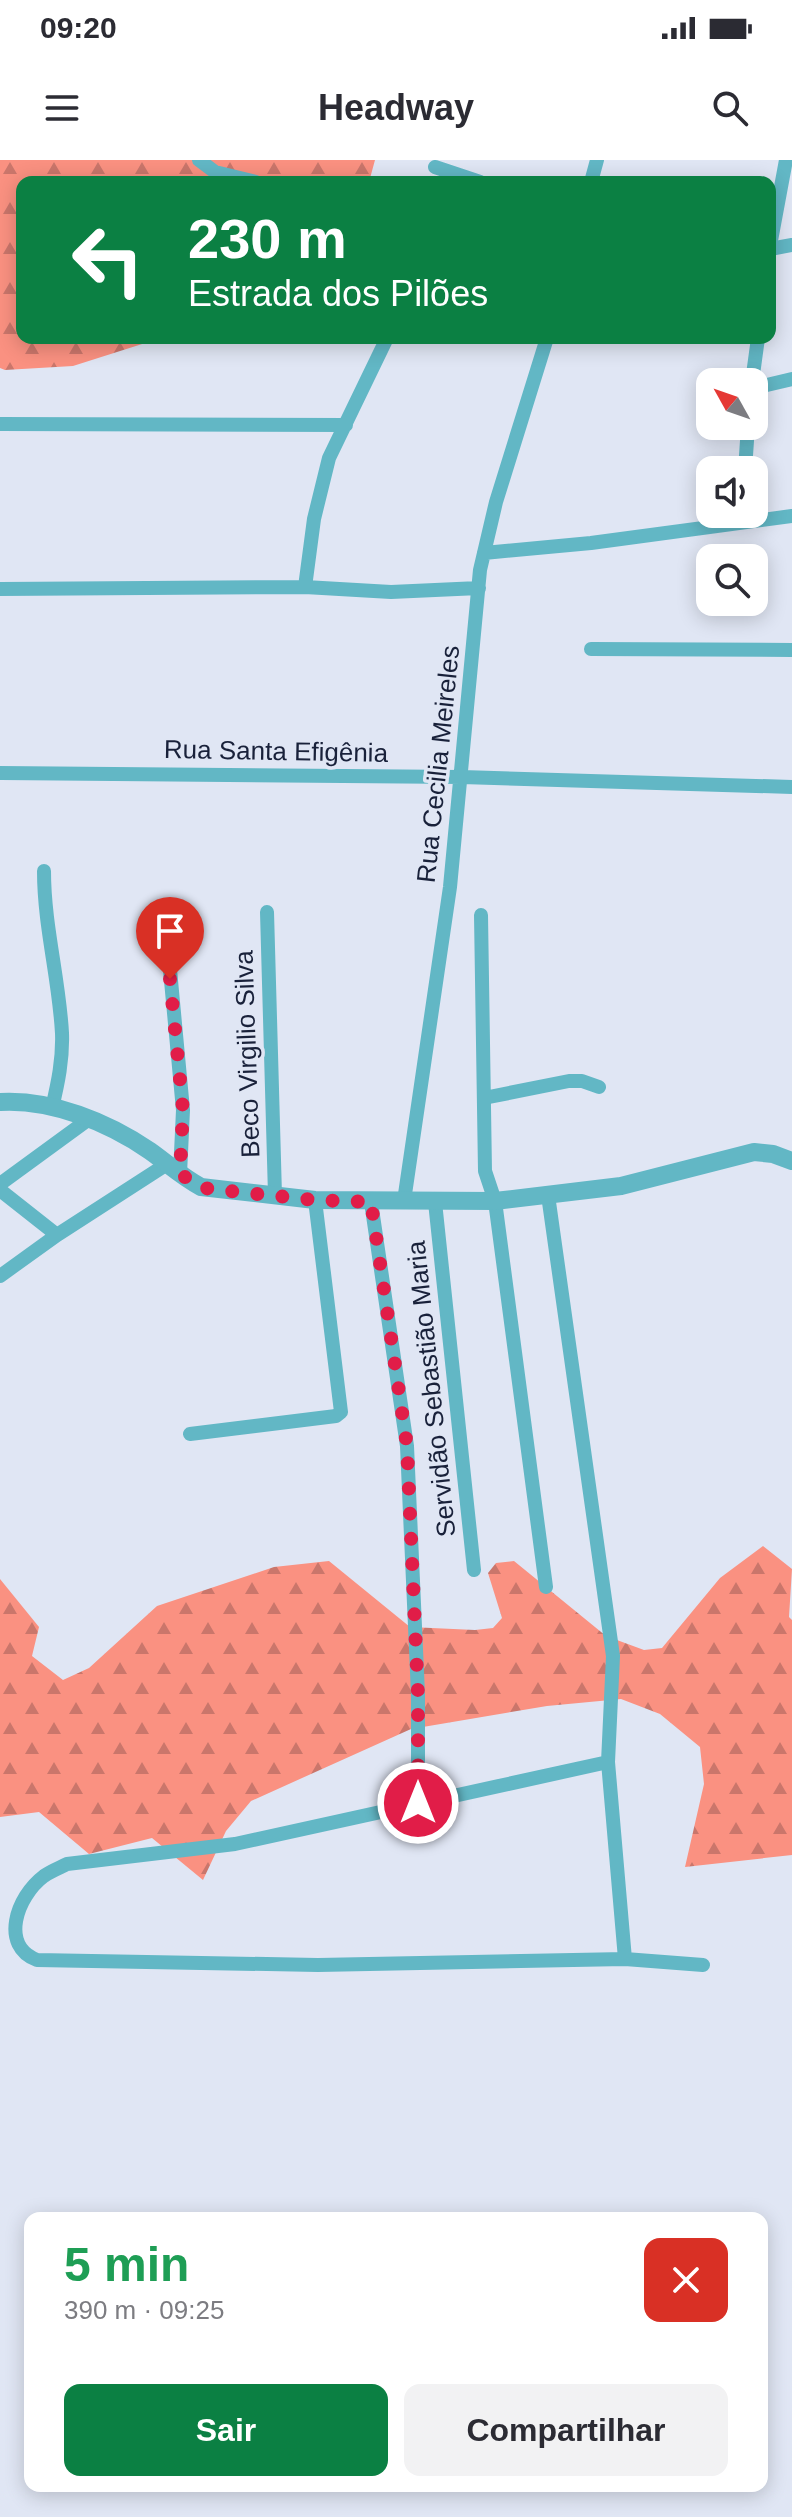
<!DOCTYPE html>
<html lang="pt">
<meta charset="utf-8">
<style>
body{margin:0;font-family:Arial,sans-serif;background:#f2f2f3;color:#2b2b33;height:100vh;display:flex;flex-direction:column;font-size:30px;white-space:nowrap}
*{box-sizing:border-box;margin:0}
p{font-size:26px;color:#7c7c81}
.icon{flex:none;width:44px;height:44px;fill:none;stroke:currentColor;stroke-width:2;stroke-linecap:round;stroke-linejoin:round}
.map{position:relative;flex:1;overflow:hidden}
.drawer{position:absolute;left:24px;top:2052px;width:744px;height:280px;display:flex;flex-direction:column;background:#fff;border-radius:16px;box-shadow:0 4px 20px #0003}
.drawer>*{flex:none}
.hud{position:absolute;left:16px;top:16px;width:760px;height:168px;border-radius:16px;box-shadow:0 4px 20px #0003;background:#0b8043;color:#fff;overflow:hidden}
.needle{width:52px;rotate:310deg}
.buttons{position:absolute;left:696px;top:208px;display:grid;gap:16px}
.buttons a{display:grid;place-items:center;width:72px;height:72px;border-radius:16px;background:#fff;box-shadow:0 4px 20px #0003;font-size:40px}
.pin{position:absolute;display:grid;place-items:center;width:68px;height:68px;color:#fff;margin:-82px -34px;border-radius:50% 50% 50% 0;rotate:-45deg;box-shadow:0 0 8px #0007}
.pin .icon{rotate:45deg}
.me{position:absolute;width:88px;margin:-44px;rotate:0deg;stroke-linejoin:round;filter:drop-shadow(0 0 6px #0008)}
.turn{display:flex;align-items:center;gap:28px;height:168px;padding:0 40px;font-size:36px}
.turn .icon{width:104px;height:104px;stroke-width:2.5}
.turn b{display:block;font-size:56px;line-height:68px}
.round{display:grid;place-items:center;flex:none;width:84px;height:84px;border-radius:16px;background:#f2f2f3}
.headline{display:flex;align-items:center;justify-content:space-between;height:136px;padding:0 40px}
h1{font-size:48px;font-weight:700;line-height:60px;color:#1e9e55}
.action{display:flex;gap:16px;margin-top:auto;padding:16px 40px}
.action a{flex:1;height:92px;border-radius:16px;background:#0b8043;color:#fff;font-size:32px;font-weight:700;line-height:92px;text-align:center}
.action a+a{background:#f2f2f3;color:#2b2b33}
.status{display:flex;justify-content:space-between;align-items:center;height:56px;padding:0 40px;background:#fff;direction:ltr}
.status svg{height:22px;fill:currentColor}
header{display:flex;justify-content:space-between;align-items:center;height:104px;padding:0 40px;background:#fff;font-size:36px;font-weight:700}
.map>svg:first-child{display:block}
.forest{fill:url(#forest-firs)}
.lines{fill:none;stroke-linecap:round;stroke-linejoin:round}
.minor{stroke:#62b7c5;stroke-width:14}
.tertiary{stroke:#62b7c5;stroke-width:18}
.route{stroke:#e11d48;stroke-width:14;stroke-dasharray:0 25.2}
.labels{text-anchor:middle;dominant-baseline:central;stroke-width:7;stroke-linejoin:round;paint-order:stroke}
.street-label{font-size:26px;fill:#19213a;stroke:#e0e6f4}
</style>
<div class="status"><b>09:20</b><svg viewBox="0 0 49 12"><path d="M0 12V9h3v3zM5 12V6h3v6zM10 12V3h3v9zM15 12V0h3v12zM26 1h20v11H26zM47 4h2v5h-2z"/></svg></div>
<header><svg class="icon" aria-label="menu" viewBox="0 0 24 24"><path d="M4 6h16M4 12h16M4 18h16"/></svg>Headway<svg class="icon" aria-label="search" viewBox="0 0 24 24"><circle cx="10" cy="10" r="6"/><path d="M15 15l6 6"/></svg></header>
<div class="map">
<svg width="792" height="2357" viewBox="0 0 792 2357">
<defs>
<pattern id="forest-firs" width="22" height="20" patternUnits="userSpaceOnUse" patternTransform="scale(2)"><rect width="22" height="20" fill="#fa9181"/><path d="M5 1l3.5 6h-7zM16 11l3.5 6h-7z" fill="#ca766b"/></pattern>
</defs>
<rect width="100%" height="100%" fill="#e0e6f4"/>
<path class="forest" d="M0,0h375l-6,22h-347v156h139l-88,28 -68,4 -5,-2z
M763,1386l29,23 -3,48 3,3v235l-107,12 19,-83 -4,-37 -40,-33 -39,-15 -74,7 -136,23 -160,72 -25,30 -23,49 -51,-42 -63,16 -50,-42 -39,5v-238l39,48 -7,29 31,24 26,-12 68,-62 117,-39 55,-6 81,66 65,3 18,-2 9,-10 -14,-45 8,-10 18,-2 92,75 38,14 18,-2 58,-70z"/>
<g class="lines">
<path class="minor" d="M199,0l16,12 41,10
M435,7l45,15
M591,22l6,-22
M770,86l16,-86
M770,89l22,-4
M752,222l6,-44
M754,228l38,-9
M0,264l346,1
M745,310l3,-44
M484,393l107,-10 201,-27
M305,427l9,-68 15,-61 58,-120
M0,429l305,-2 86,5 88,-4
M591,489l201,1
M0,613l462,4 330,10
M44,711c0,55 15,107 18,162 1,26 -4,50 -10,75
M267,752l8,283
M481,755l4,256 10,30 51,386
M169,799l14,151 -3,64
M484,938l85,-17h13l17,6
M0,1024l89,-65
M0,1030l57,45
M548,1035l65,461 -5,106 17,197
M404,1041l46,-314 30,-317 16,-68 51,-164
M371,1042l36,244 11,248v109
M435,1042l39,368
M0,1116l57,-41 110,-71
M190,1274l146,-18 5,-4 -26,-212
M608,1602l-373,82 -168,20c-8,4 -16,7 -23,12 -28,21 -44,70 -7,84l281,5 307,-6 78,6"/>
<path class="tertiary" d="M0,942c51,-3 108,20 150,49 17,12 32,26 51,36l114,13 180,1 126,-15 133,-34 19,2 19,7"/>
</g>
<g class="lines">
<path class="route" d="M170,819l13,131 -3,64 21,13 9,2 105,11 56,2 36,244 11,248v109"/>
</g>
<g class="labels">
<g class="street-label">
<text transform="translate(276 591) rotate(1)">Rua Santa Efigênia</text>
<text transform="translate(438 604) rotate(-84)">Rua Cecilia Meireles</text>
<text transform="translate(247 894) rotate(-92)">Beco Virgilio Silva</text>
<text transform="translate(431 1229) rotate(-96)">Servidão Sebastião Maria</text>
</g>
</g>
</svg>
<div class="buttons">
<a><svg class="needle" viewBox="-14 -14 28 28"><path d="M0-13l5 13h-10z" fill="#e53935"/><path d="M0 13l5-13h-10z" fill="#7c7c81"/></svg></a>
<a><svg class="icon" aria-label="sound" viewBox="0 0 24 24"><path d="M4 9h4l5-4v14l-5-4H4zM17 9q2 3 0 6"/></svg></a>
<a><svg class="icon" aria-label="search" viewBox="0 0 24 24"><circle cx="10" cy="10" r="6"/><path d="M15 15l6 6"/></svg></a>
</div>
<div class="pin" style="left:170px;top:819px;background:#d93025"><svg class="icon" aria-label="arrive" viewBox="0 0 24 24"><path d="M6 21V4h12l-3 4 3 4H6"/></svg></div>
<svg class="me" style="left:418px;top:1643px" viewBox="-20 -20 40 40"><circle r="17" fill="#e11d48" stroke="#fff" stroke-width="3"/><path d="M0-11L8 9 0 5-8 9z" fill="#fff"/></svg>
<div class="hud">
<div class="turn"><svg class="icon" aria-label="left" viewBox="0 0 24 24"><path d="M17 20v-9H6M10 6l-5 5 5 5"/></svg><div><b>230 m</b>Estrada dos Pilões</div></div>
</div>
<section class="drawer">
<div class="headline"><div><h1>5 min</h1><p>390 m · 09:25</p></div><a class="round" style="background:#d93025;color:#fff"><svg class="icon" aria-label="close" viewBox="0 0 24 24"><path d="M6 6l12 12M18 6L6 18"/></svg></a></div>
<div class="action"><a>Sair</a><a>Compartilhar</a></div>
</section>
</div>
